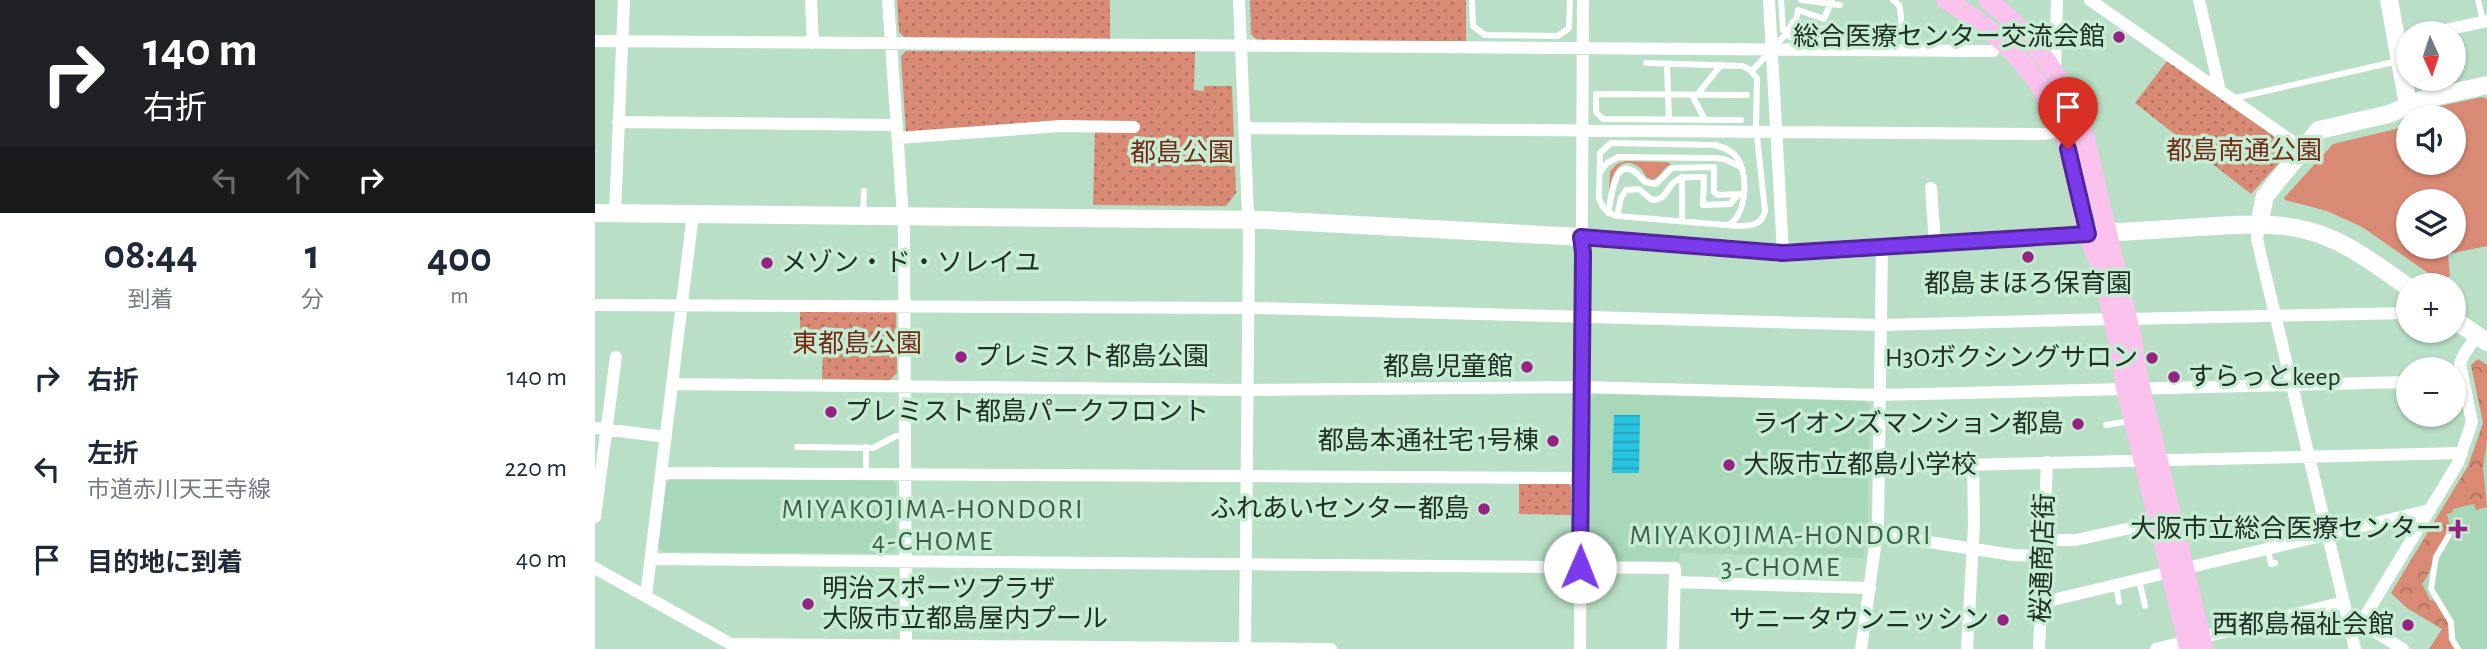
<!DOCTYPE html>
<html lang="ja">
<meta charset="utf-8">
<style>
body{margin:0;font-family:"Alegreya Sans","Noto Sans JP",sans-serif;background:#f6f6f7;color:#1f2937;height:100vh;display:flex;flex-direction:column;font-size:26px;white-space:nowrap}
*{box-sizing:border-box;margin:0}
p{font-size:23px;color:#747a83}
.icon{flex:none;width:38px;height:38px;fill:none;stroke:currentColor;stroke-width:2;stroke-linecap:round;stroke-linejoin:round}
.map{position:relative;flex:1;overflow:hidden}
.panel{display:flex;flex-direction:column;background:#fff;width:595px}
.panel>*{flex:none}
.hud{background:#202124;color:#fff;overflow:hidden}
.needle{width:46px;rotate:177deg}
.controls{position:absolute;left:1801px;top:21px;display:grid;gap:14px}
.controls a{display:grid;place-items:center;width:70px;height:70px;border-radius:50%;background:#fff;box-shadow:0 2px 5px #0004;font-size:35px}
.pin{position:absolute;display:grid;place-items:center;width:60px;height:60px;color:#fff;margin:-72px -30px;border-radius:50% 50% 50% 0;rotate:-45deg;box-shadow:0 0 7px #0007}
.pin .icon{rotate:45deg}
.me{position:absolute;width:77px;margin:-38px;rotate:1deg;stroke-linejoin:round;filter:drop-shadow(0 0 5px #0008)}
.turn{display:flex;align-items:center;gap:24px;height:147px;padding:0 28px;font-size:32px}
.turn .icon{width:91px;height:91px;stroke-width:2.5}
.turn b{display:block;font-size:49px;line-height:60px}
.lanes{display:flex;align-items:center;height:66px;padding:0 28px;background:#0003;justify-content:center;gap:35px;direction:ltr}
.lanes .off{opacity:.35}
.eta{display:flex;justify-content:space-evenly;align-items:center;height:119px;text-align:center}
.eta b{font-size:42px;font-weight:700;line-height:49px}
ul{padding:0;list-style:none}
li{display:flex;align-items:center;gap:21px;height:91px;padding:0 28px}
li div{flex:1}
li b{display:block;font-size:26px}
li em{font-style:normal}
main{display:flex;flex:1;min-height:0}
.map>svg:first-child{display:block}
.built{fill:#a9d7b9}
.grass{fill:#d98a75;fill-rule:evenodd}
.forest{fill:url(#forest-crowns)}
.park{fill:url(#park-dots)}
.water{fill:url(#water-rules)}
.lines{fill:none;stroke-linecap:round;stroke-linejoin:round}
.lane{stroke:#fff;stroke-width:6}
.street{stroke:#fff;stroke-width:12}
.secondary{stroke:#fff;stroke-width:18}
.primary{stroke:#fac2ed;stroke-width:19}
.route-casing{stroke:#51269a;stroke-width:18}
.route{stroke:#7c3aed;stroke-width:12}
.poi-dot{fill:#942382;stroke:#c6edd3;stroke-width:2.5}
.labels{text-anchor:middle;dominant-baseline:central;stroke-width:7;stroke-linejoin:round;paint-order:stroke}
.poi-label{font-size:26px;fill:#213026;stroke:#c6edd3;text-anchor:end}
.park-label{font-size:26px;fill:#762a15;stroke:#c6edd3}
.street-label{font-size:26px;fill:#213026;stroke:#c6edd3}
.neighbourhood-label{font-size:28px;letter-spacing:2px;fill:#3d5f49;stroke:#c6edd3}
</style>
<main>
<section class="panel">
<div class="hud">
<div class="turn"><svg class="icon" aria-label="right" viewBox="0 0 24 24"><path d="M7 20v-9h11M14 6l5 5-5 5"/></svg><div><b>140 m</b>右折</div></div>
<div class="lanes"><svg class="icon off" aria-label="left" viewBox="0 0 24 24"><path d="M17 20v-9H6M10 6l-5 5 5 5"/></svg><svg class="icon off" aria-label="ahead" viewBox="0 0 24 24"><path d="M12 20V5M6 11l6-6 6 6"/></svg><svg class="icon" aria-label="right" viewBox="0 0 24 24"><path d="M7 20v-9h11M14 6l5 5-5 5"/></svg></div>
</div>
<div class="eta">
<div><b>08:44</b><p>到着</p></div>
<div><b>1</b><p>分</p></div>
<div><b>400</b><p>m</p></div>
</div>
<ul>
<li><svg class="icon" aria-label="right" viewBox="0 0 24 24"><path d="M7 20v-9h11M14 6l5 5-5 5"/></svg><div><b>右折</b></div><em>140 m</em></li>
<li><svg class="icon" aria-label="left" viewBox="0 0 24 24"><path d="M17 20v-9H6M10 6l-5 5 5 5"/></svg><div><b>左折</b><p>市道赤川天王寺線</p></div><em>220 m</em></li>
<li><svg class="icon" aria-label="arrive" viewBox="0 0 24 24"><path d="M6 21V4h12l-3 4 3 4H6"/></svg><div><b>目的地に到着</b></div><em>40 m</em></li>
</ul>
</section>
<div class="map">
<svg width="1892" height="649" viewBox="0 0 1892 649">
<defs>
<pattern id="forest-crowns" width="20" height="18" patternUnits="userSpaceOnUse" patternTransform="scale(1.75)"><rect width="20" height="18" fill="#d98a75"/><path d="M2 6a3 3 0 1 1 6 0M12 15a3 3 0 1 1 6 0" fill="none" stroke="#b07160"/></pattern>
<pattern id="park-dots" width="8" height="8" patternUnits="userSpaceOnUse" patternTransform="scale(1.75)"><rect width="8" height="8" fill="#d98a75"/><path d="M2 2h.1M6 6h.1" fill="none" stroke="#b07160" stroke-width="1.8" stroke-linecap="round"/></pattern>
<pattern id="water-rules" width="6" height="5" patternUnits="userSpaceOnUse" patternTransform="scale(1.75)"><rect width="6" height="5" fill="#29c3e2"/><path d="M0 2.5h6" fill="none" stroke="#239fb7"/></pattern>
</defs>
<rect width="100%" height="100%" fill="#b9e0c6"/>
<path class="built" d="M1883,359l9,6v284h-58l13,-20 -35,-21 -16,-15 77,-127 15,-43 -12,-58z
M1002,394l267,7 5,4 -1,121 -5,32 -183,-5 -1,8 -83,1 -7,-6 1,-155z
M79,477l216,1 6,6v64l-5,5 -228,-1 -5,-5 8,-63z"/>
<path class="grass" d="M1887,97l5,2v147l-39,8 2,22 -9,6 -79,-55 -35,-16 -42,-11 -1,-2 49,-54 75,-18v37h45v-46h-28l6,-9zM1813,201h45v46h-45z
M1030,161l42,1 4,2c-9,4 -10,13 -19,16 -8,-3 -7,-8 -13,-13 -20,-14 -28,10 -30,25l1,-21 7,-7z"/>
<path class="forest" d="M1883,359l9,6v75l-4,28 4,39 -11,3 -2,-6 -21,5v3l-6,2 4,17c-16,16 -16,36 -29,53l8,16 5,1 14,23 6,25h-26l13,-20 -35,-21 -16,-15 77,-127 15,-43 -12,-58z"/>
<path class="park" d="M302,0h213v39l-205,-1 -6,-6z
M655,0h216v41h-208l-7,-7z
M311,51l289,1 -1,38 10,1v-5h28l4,107 -10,13 -133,-1 2,-75 -189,4 -5,-78z
M1572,61l119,84v10l-35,39 -116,-91z
M205,310h96l1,63 -7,7 -68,-1 1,-33h-13v-6h-10z
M924,484h50l2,3v28l-52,-1z"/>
<path class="water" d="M1019,415h26l-1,58h-27z"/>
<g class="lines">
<path class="lane" d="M877,0l1,26 12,9 73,1 11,-8 1,-28
M1186,0l2,30 7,7 11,2h86c15,-7 16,-19 12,-34l-6,-5
M1206,0l39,5
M1883,0l5,21
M1236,28l-28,2 -8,-5 3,-15 26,9 8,-19
M1265,28h39
M1051,63l96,3 7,3 8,9 -1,49 9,84c-3,14 -14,15 -27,15l-121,-10c-11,-3 -15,-9 -18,-18l1,-45 11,-10 104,2c7,2 14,4 20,10 14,16 13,57 -6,70
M1072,65l2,55
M1157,71l34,-37 7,-12
M1097,95l13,25
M1102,95l24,-30
M1636,99l167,-38
M1146,120l-138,-1 -7,-7v-18l151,1
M1005,172l7,-9 11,-6 96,1 10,1 17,8
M1013,213c5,-24 8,-66 37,-31l11,2 16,-16 42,-1v25l4,3 21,-1
M268,214l1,-23
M1022,216l4,-18 5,-8 13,-1 13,11c17,0 14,-16 27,-21 7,-3 17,-2 25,-2l-1,28 27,-1 9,-10
M1087,220v-43
M1511,425l18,-3
M202,447l76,1 23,-12h9
M271,474v-27
M1854,535l-13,22 -5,32 20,33 1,17 6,10
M1673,549l3,15 4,-1
M1544,580l6,26
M1521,585l3,17"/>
<path class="street" d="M216,0l2,43
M293,0l16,231 2,418
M644,0l10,238 -4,411
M1174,0l14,253
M1495,0l213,149
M1604,0l21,91
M1836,33l56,-12
M0,41l1392,10h6l8,-9
M1460,72l2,-72
M23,122l279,3
M649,128l801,6 16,-4
M303,138l163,-12 73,1
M1336,188l4,55
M20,214l9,-214
M1664,224l-2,15 3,13 95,397
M0,305l662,3 624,17 232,-6
M1532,319l281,-6
M77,384l575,6 335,-3 297,8 529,-13
M0,428l71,9
M1284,467l583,-14
M66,473l920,5
M0,517l21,-160
M1282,534l136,21 29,1
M1448,540h33l82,-18
M56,559l1024,9 -2,81
M0,568l143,80
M1080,582l195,6
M51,596l47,-382
M1445,603l390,-93
M137,644l599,5
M985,649l3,-649
M1266,649l17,-124 4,-278
M1372,649l7,-124 -1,-61
M1444,649l8,-187
M1561,649l188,-47
M1808,649l-42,-26 97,-160 14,-41 -12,-58 3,-8 14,-21"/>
<path class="secondary" d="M1794,0l19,105
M0,213l671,7 315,17 202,16 449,-28c84,-4 110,15 176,62
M1664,224l6,-28 54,-66 70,-16 35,-15 63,-14
M1858,319l34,23"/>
<path class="primary" d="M1351,0c53,31 96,75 117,133 11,32 15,66 24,98 3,12 9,23 13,35 11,39 19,79 25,120l64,263
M1393,0c43,34 75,77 95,129l50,213 6,39 65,268"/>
</g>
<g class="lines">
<g class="route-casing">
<path id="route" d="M985,567l3,-314 -2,-16 202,16 305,-19 -20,-85"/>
</g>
<use href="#route" class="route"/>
</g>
<g class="poi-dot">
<circle cx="1524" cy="37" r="7"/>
<circle cx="1433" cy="257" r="7"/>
<circle cx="172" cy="263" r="7"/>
<circle cx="366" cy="357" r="7"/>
<circle cx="1557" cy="358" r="7"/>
<circle cx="932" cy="367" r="7"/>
<circle cx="1579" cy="377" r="7"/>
<circle cx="236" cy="412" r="7"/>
<circle cx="1483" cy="424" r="7"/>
<circle cx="958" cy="441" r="7"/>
<circle cx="1134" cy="465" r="7"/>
<circle cx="889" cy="509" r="7"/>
<path d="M1859.5 518.5h7v7h7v7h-7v7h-7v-7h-7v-7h7z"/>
<circle cx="213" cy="604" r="7"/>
<circle cx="1408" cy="620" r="7"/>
<circle cx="1813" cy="625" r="7"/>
</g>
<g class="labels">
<g class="poi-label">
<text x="1510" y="37">総合医療センター交流会館</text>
<text x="186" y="263" text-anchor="start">メゾン・ド・ソレイユ</text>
<text x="1433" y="284" text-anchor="middle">都島まほろ保育園</text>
<text x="380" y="357" text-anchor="start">プレミスト都島公園</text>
<text x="1543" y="358">H3Oボクシングサロン</text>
<text x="918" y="367">都島児童館</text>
<text x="1593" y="377" text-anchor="start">すらっとkeep</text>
<text x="250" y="412" text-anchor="start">プレミスト都島パークフロント</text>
<text x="1469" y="424">ライオンズマンション都島</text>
<text x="944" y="441">都島本通社宅 1号棟</text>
<text x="1148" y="465" text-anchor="start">大阪市立都島小学校</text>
<text x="875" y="509">ふれあいセンター都島</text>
<text x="1847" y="529">大阪市立総合医療センター</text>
<text x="227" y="589" text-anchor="start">明治スポーツプラザ<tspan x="227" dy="30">大阪市立都島屋内プール</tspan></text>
<text x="1394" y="620">サニータウンニッシン</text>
<text x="1799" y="625">西都島福祉会館</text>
</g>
<g class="park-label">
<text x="1649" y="151">都島南通公園</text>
<text x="587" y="153">都島公園</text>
<text x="262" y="344">東都島公園</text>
</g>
<g class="street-label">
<text transform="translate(1448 558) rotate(-88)">桜通商店街</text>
</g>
<g class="neighbourhood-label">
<text x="338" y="510">MIYAKOJIMA-HONDORI<tspan x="338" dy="32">4-CHOME</tspan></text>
<text x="1186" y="536">MIYAKOJIMA-HONDORI<tspan x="1186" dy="32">3-CHOME</tspan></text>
</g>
</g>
</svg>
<div class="controls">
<a><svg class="needle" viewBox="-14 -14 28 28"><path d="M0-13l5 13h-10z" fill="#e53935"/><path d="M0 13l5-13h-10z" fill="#747a83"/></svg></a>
<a><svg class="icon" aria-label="sound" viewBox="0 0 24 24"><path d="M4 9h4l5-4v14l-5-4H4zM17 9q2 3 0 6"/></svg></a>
<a><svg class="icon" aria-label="layers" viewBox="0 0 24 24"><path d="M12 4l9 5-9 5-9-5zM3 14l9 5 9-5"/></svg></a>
<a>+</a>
<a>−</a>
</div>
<div class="pin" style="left:1473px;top:149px;background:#d93025"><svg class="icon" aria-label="arrive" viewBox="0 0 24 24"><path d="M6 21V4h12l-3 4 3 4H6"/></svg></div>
<svg class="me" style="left:985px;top:567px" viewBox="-20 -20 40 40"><circle r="19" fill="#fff"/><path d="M0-13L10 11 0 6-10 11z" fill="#7c3aed"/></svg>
</div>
</main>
